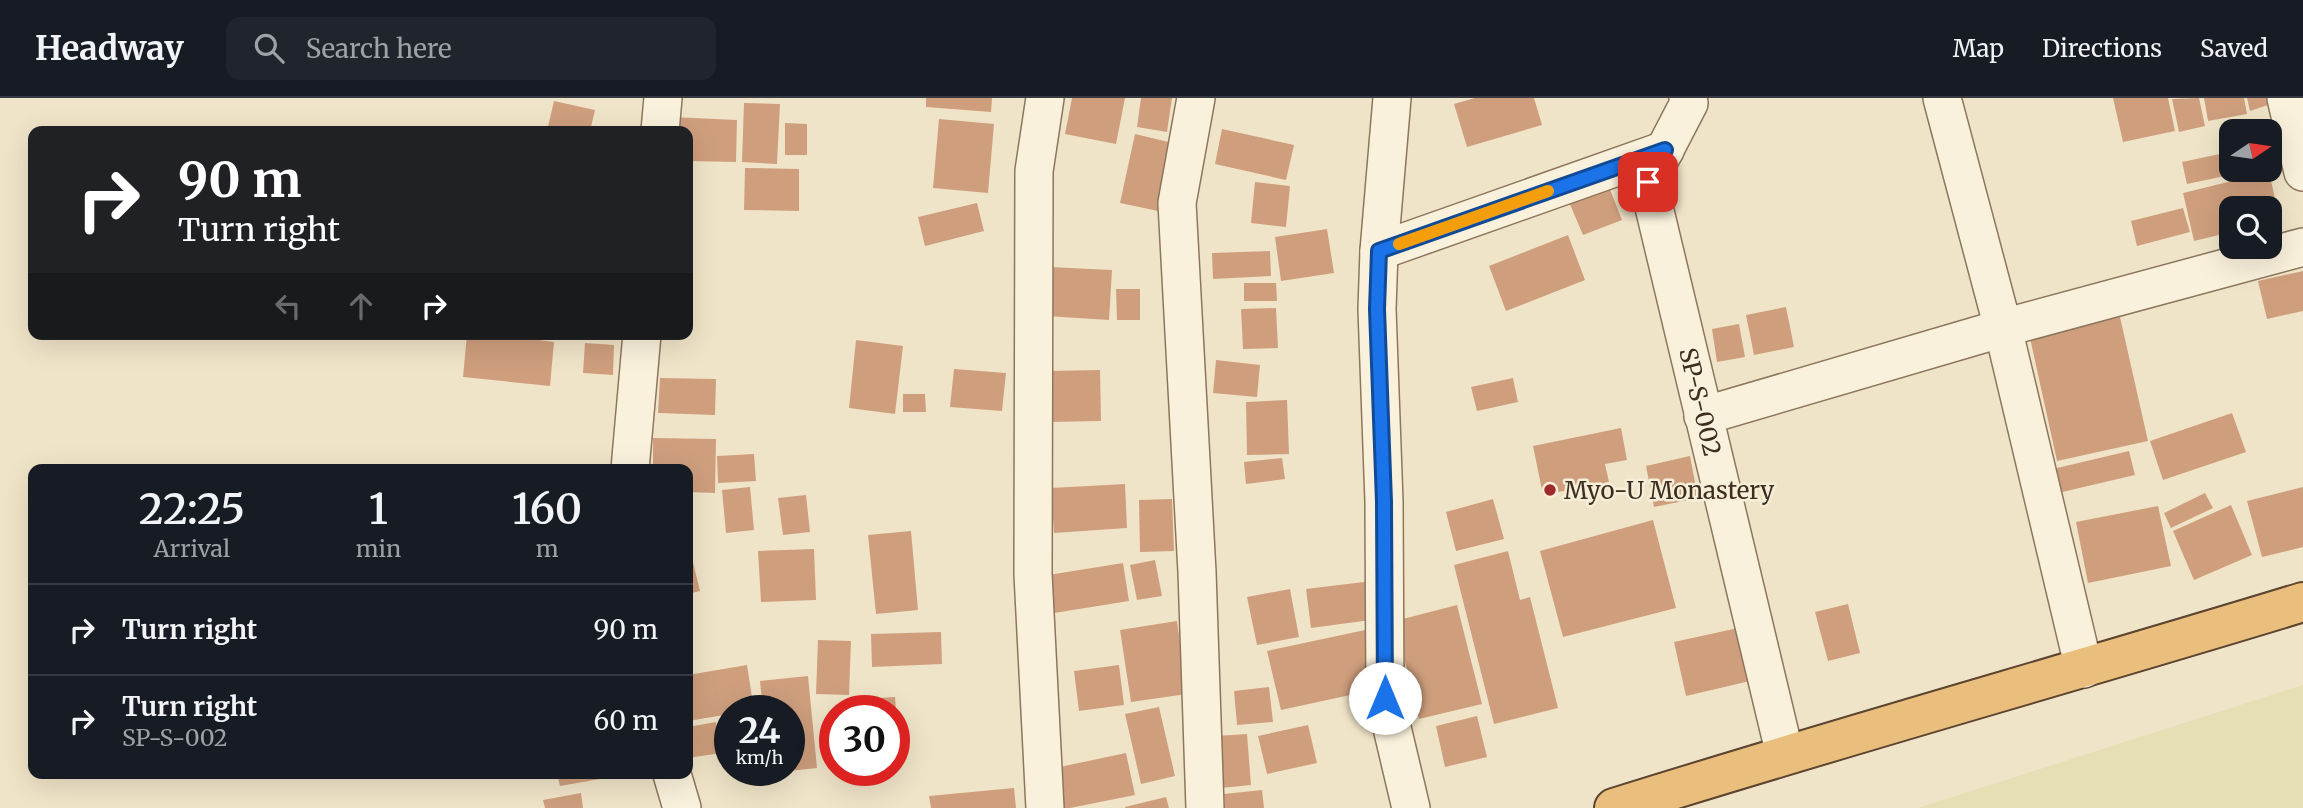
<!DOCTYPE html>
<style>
body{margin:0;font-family:Merriweather,serif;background:#20242c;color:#f1f3f6;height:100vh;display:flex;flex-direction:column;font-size:26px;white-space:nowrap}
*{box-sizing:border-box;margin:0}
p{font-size:23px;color:#9ea1a6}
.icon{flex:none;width:38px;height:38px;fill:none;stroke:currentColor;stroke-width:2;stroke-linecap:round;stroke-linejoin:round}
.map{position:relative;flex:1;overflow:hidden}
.panel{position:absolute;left:28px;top:366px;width:665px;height:315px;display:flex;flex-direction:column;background:#171b24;border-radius:14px;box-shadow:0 7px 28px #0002}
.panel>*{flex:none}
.hud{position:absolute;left:28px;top:28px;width:665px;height:214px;border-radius:14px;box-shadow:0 7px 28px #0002;background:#202124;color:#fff;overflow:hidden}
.needle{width:46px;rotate:77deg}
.buttons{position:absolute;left:2219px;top:21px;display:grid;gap:14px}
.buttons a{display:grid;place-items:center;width:63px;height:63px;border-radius:14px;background:#171b24;box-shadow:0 7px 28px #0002;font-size:35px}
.speed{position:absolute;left:714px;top:597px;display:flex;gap:14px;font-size:35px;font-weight:700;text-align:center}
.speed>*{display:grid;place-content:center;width:91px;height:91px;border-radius:50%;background:#171b24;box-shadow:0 7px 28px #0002;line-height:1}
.speed small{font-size:18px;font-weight:400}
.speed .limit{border:10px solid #d22;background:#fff;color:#111}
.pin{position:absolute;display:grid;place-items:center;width:60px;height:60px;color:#fff;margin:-30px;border-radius:14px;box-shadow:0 4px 10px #0006}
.me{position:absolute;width:77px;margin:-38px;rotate:0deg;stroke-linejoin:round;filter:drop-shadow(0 0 5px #0008)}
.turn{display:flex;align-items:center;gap:24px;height:147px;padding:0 35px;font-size:32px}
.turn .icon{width:91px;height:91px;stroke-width:2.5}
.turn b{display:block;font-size:49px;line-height:60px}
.lanes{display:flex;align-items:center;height:66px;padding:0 35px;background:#0003;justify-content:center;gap:35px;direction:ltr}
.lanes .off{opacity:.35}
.eta{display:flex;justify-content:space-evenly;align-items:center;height:119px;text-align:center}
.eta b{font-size:42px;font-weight:600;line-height:49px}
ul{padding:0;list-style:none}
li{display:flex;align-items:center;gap:21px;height:91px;padding:0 35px;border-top:2px solid #363941}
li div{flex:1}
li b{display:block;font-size:26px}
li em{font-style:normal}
header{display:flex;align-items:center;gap:42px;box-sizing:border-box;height:98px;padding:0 35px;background:#171b24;border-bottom:2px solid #363941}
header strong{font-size:33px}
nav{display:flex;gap:38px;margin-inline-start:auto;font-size:24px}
.search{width:490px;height:63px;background:#20242c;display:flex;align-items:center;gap:18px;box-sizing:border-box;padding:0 24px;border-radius:14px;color:#9ea1a6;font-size:26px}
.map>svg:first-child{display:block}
.farmland{fill:#e6deb5}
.building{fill:#cf9f7d}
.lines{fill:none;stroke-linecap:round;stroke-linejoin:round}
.minor-casing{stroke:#8d765c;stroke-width:40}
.trunk-casing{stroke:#5b4430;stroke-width:42}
.minor{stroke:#faf1dc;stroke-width:37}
.trunk{stroke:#eabe7c;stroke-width:38}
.route-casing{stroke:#114b97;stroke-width:18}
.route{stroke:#1a73e8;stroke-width:12}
.slow{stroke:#f59e0b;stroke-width:12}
.poi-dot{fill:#9e2a2b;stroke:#f7eed8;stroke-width:2.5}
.labels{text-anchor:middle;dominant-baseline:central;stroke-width:5;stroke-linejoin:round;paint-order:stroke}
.street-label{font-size:24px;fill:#3d2e20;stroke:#f7eed8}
.poi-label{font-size:24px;fill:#3d2e20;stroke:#f7eed8;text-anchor:start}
</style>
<header>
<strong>Headway</strong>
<div class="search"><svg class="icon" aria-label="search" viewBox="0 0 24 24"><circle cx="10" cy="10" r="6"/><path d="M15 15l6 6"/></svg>Search here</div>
<nav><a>Map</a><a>Directions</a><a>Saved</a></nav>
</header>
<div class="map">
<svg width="2303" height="710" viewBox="0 0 2303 710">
<rect width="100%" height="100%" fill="#f0e4c8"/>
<path class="farmland" d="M2303,587v123h-385z"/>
<path class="building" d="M926,0h66l-1,14 -65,-5z
M1072,0h53l-9,46 -51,-10z
M1141,0h31l-5,34 -30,-5z
M1475,0h59l8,27 -75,22 -13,-43z
M2113,0h55l7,33 -52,11z
M2199,0l6,28 -26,6 -7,-33z
M2204,0h40l3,16 -39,7z
M2247,0h19l2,7 -18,6z
M554,3l41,9 -5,21h-43z
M744,5l36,1 -3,60 -35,-2z
M672,19l65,3 -1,42 -48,-1v-30h-16z
M939,21l55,5 -6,69 -55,-5z
M785,25l22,1v31h-22z
M1222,31l72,16 -8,35 -71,-16z
M1135,36l42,10 -14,68 -43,-9z
M2220,56l5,22 -38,8 -5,-22z
M745,70l54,1v42l-55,-1z
M2269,74l11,48 -10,3v-15h-39v24l-37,9 -11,-48z
M1255,84l35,4 -4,41 -35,-4z
M1609,89l13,33 -39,15 -14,-33z
M977,105l7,28 -59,15 -7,-29z
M2183,110l7,24 -53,14 -6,-25z
M1327,131l7,44 -53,8 -6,-44z
M1568,137l17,45 -79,31 -17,-45z
M1270,153l1,25 -58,3 -1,-26z
M1049,169l63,3 -3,50 -63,-4z
M2303,173v40l-36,8 -9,-38z
M1244,185h32l1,18h-33z
M1116,191h24v31h-23z
M1786,209l8,40 -40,8 -8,-40z
M1276,210l2,40 -35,1 -2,-40z
M2120,219l28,124 -91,20 -27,-123z
M1739,226l6,33 -28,5 -5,-33z
M467,236h64v5l23,3 -4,44 -87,-9z
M856,242l47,6 -8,68 -46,-6z
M585,245l29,2 -1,30 -30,-2z
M1216,262l44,5 -3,32 -44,-4z
M954,271l52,4 -4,38 -52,-4z
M1100,272l1,51 -52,1 -1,-51z
M660,280l56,1 -1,36 -57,-2z
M1513,280l5,24 -41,9 -6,-24z
M903,296h22l1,18h-23z
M1287,302l2,54 -42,1 -1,-53z
M2232,315l14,39 -83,28 -13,-39z
M1621,330l6,32 -22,4 4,18 -66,13 -10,-49z
M653,340l63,1 -1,54 -27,-1v-23h-35z
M2129,353l6,24 -77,18 -5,-24z
M754,356l2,27 -38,2 -1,-27z
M1690,358l8,42 -44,9 -8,-41z
M1282,360l3,21 -39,5 -2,-22z
M1125,386l2,44 -73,5 -3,-45z
M750,389l4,43 -28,3 -4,-43z
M2303,389v60l-41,10 -15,-56z
M2205,395l8,15 -42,20 -7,-15z
M806,397l4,37 -27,3 -5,-37z
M1172,401l2,52 -34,1 -1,-52z
M1493,401l11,40 -48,12 -10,-39z
M2231,407l21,50 -58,25 -21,-49z
M2158,408l13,60 -83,17 -12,-61z
M1653,422l23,88 -113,29 -23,-86z
M911,433l7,79 -42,4 -8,-79z
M814,451l2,51 -55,2 -3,-51z
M688,452h2l10,41 -12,3z
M1508,453l12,49 10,-3 28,111 -64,16 -40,-159z
M1155,462l7,36 -25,4 -7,-35z
M1123,465l6,38 -81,13 -6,-38z
M1372,483l6,38 -67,9 -5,-39z
M1290,491l9,48 -42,8 -10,-48z
M1848,506l12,49 -32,8 -13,-49z
M1457,507l25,99 -63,15 -24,-98z
M1177,523l10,73 -56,8 -11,-72z
M1738,530l12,53 -64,15 -12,-54z
M1365,532l13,59 -97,21 -14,-59z
M941,534l1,32 -70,3 -1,-33z
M818,542l33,1 -2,54 -33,-1z
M747,567l7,45h-24v4l-42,7v-46z
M1119,567l5,40 -45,6 -5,-40z
M808,578l9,92 -28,3v-61h-26l-3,-29z
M1269,589l4,35 -36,3 -3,-34z
M895,599l1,13h-50v-10z
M1159,609l16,69 -34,8 -16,-70z
M1477,618l10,41 -42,10 -9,-41z
M716,624l5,31 -33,5v-31z
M1308,627l9,38 -50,11 -9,-38z
M1247,636l4,51 -30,3 -5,-52z
M1126,655l9,42 -65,13h-12l-8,-39z
M557,676h65l1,1 -63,11z
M1014,690l2,20h-85l-2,-12z
M1262,692l2,18h-39l-1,-14z
M581,695l2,15h-38l-2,-8z
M1166,699l3,11h-44v-1z"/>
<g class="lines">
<g class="minor-casing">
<g id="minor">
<path d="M1196,0l-19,105 20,369 8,236"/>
<path d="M1392,0l-13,153 -2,58 7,193 1,196 26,110"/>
<path id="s1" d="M1688,0l1,5 -41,79 137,573"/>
<path d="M1942,0l61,230 81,341"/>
<path d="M2286,0l17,74"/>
<path d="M660,33l3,-33"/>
<path d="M1379,153l286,-101"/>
<path d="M1703,318l300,-88 300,-81"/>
<path d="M630,371l12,-135"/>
<path d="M672,676l10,34"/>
<path d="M1045,710l-12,-234 1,-403 11,-73"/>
</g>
</g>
<g class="trunk-casing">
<path id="trunk" d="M1614,710c229,-72 460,-136 689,-206"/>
</g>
<use href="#minor" class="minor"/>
<use href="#trunk" class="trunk"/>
</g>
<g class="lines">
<g class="route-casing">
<path id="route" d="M1385,600l-1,-196 -7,-193 2,-58 286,-101 -17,32"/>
</g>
<use href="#route" class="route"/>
<path class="slow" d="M1399,146l149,-53"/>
</g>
<circle class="poi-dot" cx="1550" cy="392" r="7"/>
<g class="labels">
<g class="street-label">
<text stroke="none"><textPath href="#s1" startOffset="320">SP-S-002</textPath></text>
</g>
<g class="poi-label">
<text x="1564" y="392">Myo-U Monastery</text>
</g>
</g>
</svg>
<div class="buttons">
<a><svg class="needle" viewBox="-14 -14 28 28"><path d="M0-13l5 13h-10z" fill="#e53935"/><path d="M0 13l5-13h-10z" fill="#9ea1a6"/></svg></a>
<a><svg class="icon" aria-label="search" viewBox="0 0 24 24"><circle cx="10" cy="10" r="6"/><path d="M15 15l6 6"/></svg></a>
</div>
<div class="speed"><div>24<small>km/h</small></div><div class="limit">30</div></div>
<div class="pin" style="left:1648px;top:84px;background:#d93025"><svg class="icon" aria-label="arrive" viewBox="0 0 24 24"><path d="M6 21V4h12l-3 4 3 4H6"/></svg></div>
<svg class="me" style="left:1385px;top:600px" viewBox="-20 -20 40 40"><circle r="19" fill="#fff"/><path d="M0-13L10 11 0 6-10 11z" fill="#1a73e8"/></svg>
<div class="hud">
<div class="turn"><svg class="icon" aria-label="right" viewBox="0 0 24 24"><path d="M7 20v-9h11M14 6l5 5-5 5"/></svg><div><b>90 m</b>Turn right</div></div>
<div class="lanes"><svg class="icon off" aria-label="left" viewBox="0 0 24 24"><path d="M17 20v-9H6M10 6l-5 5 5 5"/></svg><svg class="icon off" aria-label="ahead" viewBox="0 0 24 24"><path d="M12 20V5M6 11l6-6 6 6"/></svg><svg class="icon" aria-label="right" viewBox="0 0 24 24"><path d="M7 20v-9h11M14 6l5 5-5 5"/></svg></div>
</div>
<section class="panel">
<div class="eta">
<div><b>22:25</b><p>Arrival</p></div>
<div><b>1</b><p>min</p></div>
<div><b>160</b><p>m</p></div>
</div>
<ul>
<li><svg class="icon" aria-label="right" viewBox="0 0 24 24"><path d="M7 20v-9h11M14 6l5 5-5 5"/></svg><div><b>Turn right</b></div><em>90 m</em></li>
<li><svg class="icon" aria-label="right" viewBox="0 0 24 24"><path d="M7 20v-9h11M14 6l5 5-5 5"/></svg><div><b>Turn right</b><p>SP-S-002</p></div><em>60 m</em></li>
</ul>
</section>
</div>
